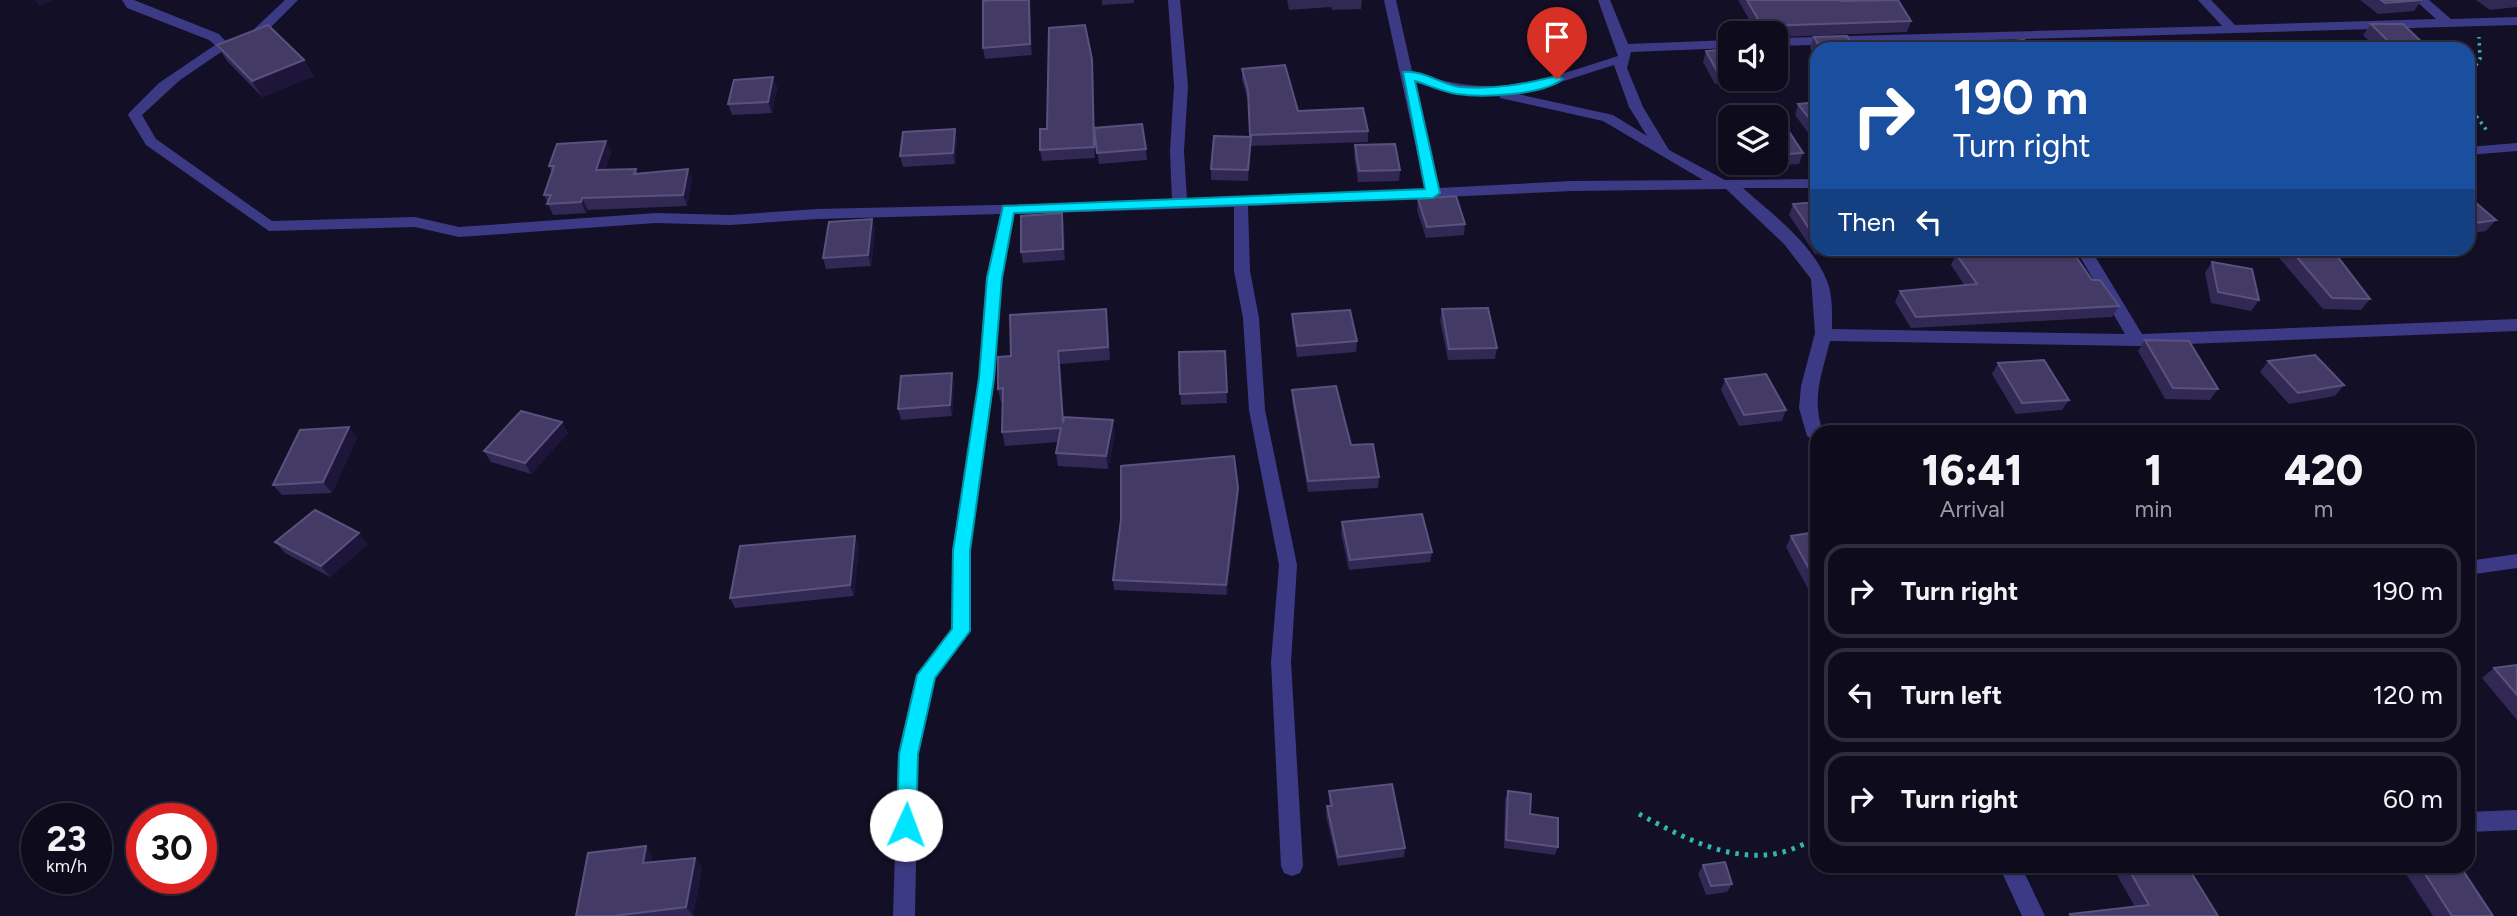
<!DOCTYPE html>
<style>
body{margin:0;font-family:Figtree,sans-serif;background:#1c1929;color:#f1f3f6;height:100vh;display:flex;flex-direction:column;font-size:26px;white-space:nowrap}
*{box-sizing:border-box;margin:0}
p{font-size:23px;color:#9b9ba3}
.icon{flex:none;width:38px;height:38px;fill:none;stroke:currentColor;stroke-width:2;stroke-linecap:round;stroke-linejoin:round}
.map{position:relative;flex:1;overflow:hidden}
.sheet{position:absolute;left:1810px;top:425px;width:665px;height:448px;display:flex;flex-direction:column;background:#0e0b1c;border-radius:21px;box-shadow:0 2px 5px #0004,0 0 0 2px #2e2b3b}
.sheet>*{flex:none}
.banner{position:absolute;left:1810px;top:42px;width:665px;height:214px;border-radius:21px;box-shadow:0 2px 5px #0004,0 0 0 2px #2e2b3b;background:#1a4fa0;color:#fff;overflow:hidden}
.tools{position:absolute;left:1718px;top:21px;display:grid;gap:14px}
.tools a{display:grid;place-items:center;width:70px;height:70px;border-radius:14px;background:#0e0b1c;box-shadow:0 2px 5px #0004,0 0 0 2px #2e2b3b;font-size:35px}
.speed{position:absolute;left:21px;top:803px;display:flex;gap:14px;font-size:35px;font-weight:700;text-align:center}
.speed>*{display:grid;place-content:center;width:91px;height:91px;border-radius:50%;background:#0e0b1c;box-shadow:0 2px 5px #0004,0 0 0 2px #2e2b3b;line-height:1}
.speed small{font-size:18px;font-weight:400}
.speed .limit{border:10px solid #d22;background:#fff;color:#111}
.pin{position:absolute;display:grid;place-items:center;width:60px;height:60px;color:#fff;margin:-72px -30px;border-radius:50% 50% 50% 0;rotate:-45deg;box-shadow:0 0 7px #0007}
.pin .icon{rotate:45deg}
.me{position:absolute;width:77px;margin:-38px;rotate:2deg;stroke-linejoin:round;filter:drop-shadow(0 0 5px #0008)}
.turn{display:flex;align-items:center;gap:24px;height:147px;padding:0 28px;font-size:32px}
.turn .icon{width:91px;height:91px;stroke-width:2.5}
.turn b{display:block;font-size:49px;line-height:60px}
.then{display:flex;align-items:center;height:66px;padding:0 28px;background:#0003;gap:14px;font-size:26px}
.eta{display:flex;justify-content:space-evenly;align-items:center;height:119px;text-align:center}
.eta b{font-size:42px;font-weight:800;line-height:49px}
ul{padding:0;list-style:none}
li{display:flex;align-items:center;gap:21px;height:94px;margin:0 14px 10px;padding:0 14px;border:4px solid #2e2b3b;border-radius:21px}
li div{flex:1}
li b{display:block;font-size:26px}
li em{font-style:normal}
.map>svg:first-child{display:block}
.lines{fill:none;stroke-linecap:round;stroke-linejoin:round}
.path-far1{stroke:#2fb8b0;stroke-width:3.5;stroke-dasharray:2.5 4.5;stroke-linecap:butt}
.path{stroke:#2fb8b0;stroke-width:5;stroke-dasharray:3.5 6;stroke-linecap:butt}
.minor{fill:#3d3a85;fill-rule:evenodd}
.wall{fill:#312854}
.shaded-wall{fill:#1d163a}
.building{fill:#433a66;stroke:#5a527e;stroke-width:2}
.route{fill:#00e5ff;stroke:#0095a6;stroke-width:2}
</style>
<div class="map">
<svg width="2517" height="916" viewBox="0 0 2517 916">
<rect width="100%" height="100%" fill="#130f26"/>
<g class="lines">
<path class="path-far1" d="M2468,77l12,-18 -1,-22
M2468,105l20,27"/>
<path class="path" d="M1639,814c42,22 86,47 135,40 15,-2 28,-10 42,-14"/>
<path class="minor" d="M122,0h12l85,34 11,12 -50,34 -38,35 14,24 116,82 143,-4 44,10 197,-14 74,2 87,-6 355,-8 -2,-50 4,-65 -6,-86h12l8,86 -4,65 3,49 238,-11 -41,-189h12l16,71c81,30 128,10 206,-15l-20,-56h12l18,44 103,-4v8l-100,4 -4,16 16,39 26,43 56,30 91,-1v9h-73c29,26 70,56 84,93 6,14 5,33 5,48l293,5 -50,-86h15l52,86 375,-15v12l-380,15 -307,-5c-8,33 -19,58 -7,91h-7v10l-9,-6 -8,-28 2,-22 14,-53 -4,-54 -27,-35 -58,-55 -154,2 -324,15 2,65 9,47 6,92 32,155 -6,97 12,204 -3,7 -8,3 -8,-3 -3,-7 -10,-204 8,-97 -30,-155 -6,-92 -9,-47v-64l-220,7 -12,64 -7,100 -25,173 1,80 -36,47 -17,76 -3,162h-22l5,-162 18,-79 35,-46 1,-78 27,-173 7,-100 14,-64 -183,5 -87,6 -74,-2 -197,14 -44,-10 -146,4 -123,-86 -18,-30 2,-3 29,-29 56,-38 -6,-5 -82,-32zM1614,65l15,42 18,29 -34,-21 -100,-22 35,-7zM1415,81l38,12 46,2 1,3 103,23 100,59 -131,1 -133,7z
M285,0h13l-41,41 -16,1v-6l7,-1z
M2198,0h13l24,25 201,-6 -21,-19h14l22,19 66,-2v8l-741,21v-8l446,-12z
M2517,143v8l-49,4v-8z
M2517,554v14l-49,7v-14z
M2517,810v20l-49,2v-20z
M1999,866h22l24,50h-23z"/>
</g>
<path class="wall" d="M1029,0l3,55 -47,4 -2,-11z
M1102,0h32v3l-32,2z
M1287,0h75l-1,9 -29,1 -1,-3 -42,3z
M1738,0h102l71,21 -4,11 -131,5v-4h-19z
M2360,0h62l-8,11 -36,3z
M2476,0h41v7l-27,3z
M2371,24l58,25h-52l-14,-14z
M1814,37l41,12h-39v10l-6,-11z
M1986,43l46,6h-49z
M217,45l87,15 10,16 -52,21 -35,-36z
M1731,49v30h22l-1,3 -37,2 -12,-22 3,-11z
M1242,69l56,42 70,20v11l-117,4 -3,35 -37,-1v-11l39,-32 -2,-36 -6,-21z
M1093,70l2,88 -53,3 -2,-11 7,-21z
M773,77l4,11 -5,25 -40,2 -4,-11z
M1816,102v36h-4l-17,-23 3,-11z
M1094,128l52,21 1,11 -48,4z
M955,129l2,11 -2,24 -52,3 -3,-11z
M1776,131l27,22 -4,11 -48,4 -3,-5h28z
M606,141l5,11 -6,18 31,-1 2,5 50,-5 4,11 -5,26 -99,4 -2,3 -33,2 -9,-20 8,-22 -3,-7z
M1355,145l45,25 -1,11 -41,1 -4,-26z
M2468,196l28,24 -10,11 -18,3z
M1418,199l47,25 -1,11 -38,3 -9,-28z
M1816,202v46h37l-1,3 -37,3 -26,-39 4,-11z
M872,219l3,11 -4,36 -45,3 -3,-11z
M1064,224l1,36 -42,3 -2,-11z
M2002,248h68l22,32 27,26 -7,11 -201,11 -16,-26 5,-11 65,-5 -14,-21 5,-11 47,-4z
M2273,248h58l39,51 -9,11 -38,-1 -43,-50z
M2212,262l47,38 -8,11 -40,-8 -6,-30z
M1442,309l55,39 -2,11 -47,1 -8,-40z
M1292,314l65,27 -1,11 -59,5 -5,-32z
M1108,323l2,37 -50,4 4,55 51,14 -7,36 -50,-3 -2,-13 2,-11 -53,4 -3,-14 1,-30h-2l-3,-13 13,-33z
M2145,340l73,49 -8,11 -45,-1 -27,-48z
M1225,351l2,52 -46,2 -2,-53z
M2268,361l76,24 -9,11 -46,8 -29,-32z
M1998,363l71,37 -7,10 -46,4 -24,-40z
M952,373l2,11 -2,32 -51,4 -3,-11z
M1725,379l61,31 -4,11 -43,5 -18,-36z
M1292,390l59,55 28,32 -1,11 -70,4 -16,-91z
M562,422l6,11 -37,41 -40,-12 -7,-11z
M357,438l-25,55 -50,2 -9,-10z
M1238,488v11l-11,96 -113,-5 -1,-10z
M1342,522l90,30 -2,10 -81,8 -8,-37z
M1816,532v55l-8,2 -22,-42 5,-11z
M275,542l93,2 -38,33 -45,-24z
M859,547l-5,49 -119,12 -5,-10z
M2517,665v55l-35,-42 12,-10z
M1329,791l76,57 -1,9 -66,9 -12,-50 1,-10h3l-1,-5z
M1508,791l22,23 28,33 -3,8 -51,-7 1,-48z
M652,855l-1,7 51,5 -9,49h-117z
M1703,865l29,19 -5,8 -21,3 -8,-21z
M2112,866h75l31,50h-151l3,-2 65,-7z
M2411,866h49l33,50h-60l-29,-45z"/>
<path class="shaded-wall" d="M35,0h19l-15,6z
M1029,0l1,8 2,47 -2,-11z
M1092,59l1,11 2,88 -1,-11z
M304,60l10,16 -52,21 -10,-16z
M773,77l4,11 -5,25 -4,-11z
M955,129l2,11 -2,24 -2,-11z
M1251,137v11l-3,33v-11z
M606,141l5,11 -10,29 -5,-11z
M688,169l4,11 -5,26 -4,-11z
M582,198l6,12 -2,3 -5,-11z
M1062,213l2,11 1,36 -2,-11z
M872,219l3,11 -4,36 -3,-11z
M1058,351l2,13 5,72 -2,-13z
M952,373l2,11 -2,32 -2,-11z
M1113,420l2,13 -7,36 -2,-13z
M562,422l6,11 -37,41 -6,-11z
M349,427l8,11 -25,55 -9,-11z
M1238,488v11l-11,96 -1,-10z
M359,533l9,11 -38,33 -9,-11z
M855,536l4,11 -5,49 -4,-11z
M646,846l6,9 -2,17 -7,-9z
M695,858l7,9 -9,49 -7,-9z"/>
<path class="building" d="M994,0h35l1,44 -47,4v-47z
M1747,0h93l1,1 57,-1 13,21 -149,5z
M2381,0h41l-37,3z
M2371,24h32l26,25h-33z
M268,25l36,35 -52,21 -35,-36z
M1085,25l7,34 2,88 -54,3v-21h7l2,-101z
M1847,36l8,13h-34l-7,-12z
M2024,40l8,9h-41l-5,-6z
M1731,49v23l-13,1 -12,-22z
M1285,65l13,46 65,-3 5,23 -118,4 -2,-44 -6,-22z
M773,77l-5,25 -40,2 6,-24z
M1816,102v25l-18,-23z
M1142,124l4,25 -49,4 -3,-25z
M955,129l-2,24 -53,3 3,-24z
M1788,130l15,23 -27,2v-24z
M1214,136l37,1 -3,33 -37,-1z
M606,141l-10,29 40,-1 -2,5 54,-5 -5,26 -101,3 -1,4 -34,2 4,-9h-7l10,-29h-5l8,-22z
M1395,144l5,26 -41,1 -4,-26z
M1456,196l9,28 -38,3 -9,-28z
M2468,196l28,24 -28,4z
M1816,202v37l-23,-35z
M1062,213l1,36 -42,3v-36z
M872,219l-4,36 -45,3 6,-36z
M2016,248h54l22,32h8l19,26 -203,11 -16,-26 77,-7 -21,-30z
M2289,248h42l39,51 -38,-1z
M2212,262l40,7 7,31 -41,-8z
M1488,308l9,40 -48,1 -7,-40z
M1106,309l2,38 -50,4 5,72 1,-6 49,3 -7,36 -50,-3 5,-25 -59,4 1,-44 -5,1v-32l13,-1 -1,-41z
M1350,310l7,31 -60,5 -5,-32z
M2145,340l44,1 29,48 -45,-1z
M1225,351l2,41 -47,2 -1,-42z
M2315,355l29,30 -46,8 -30,-32z
M2044,360l25,40 -47,3 -24,-40z
M952,373l-2,32 -52,4 3,-33z
M1766,374l20,36 -42,5 -19,-36z
M1336,386l15,59 22,-1 6,33 -71,4 -16,-91z
M521,411l41,11 -37,41 -41,-12z
M349,427l-26,55 -50,3 27,-55z
M1234,456l4,32 -12,97 -113,-5 8,-60v-54z
M315,510l44,23 -38,33 -46,-24z
M1422,514l10,38 -82,8 -8,-38z
M1816,532v46h-2l-23,-42z
M855,536l-5,49 -120,13 10,-52z
M2517,665v30l-23,-27z
M1392,784l13,64 -67,9 -11,-51h5l-3,-15z
M1508,791l23,3 -1,20 28,4v29l-52,-7z
M646,846l-3,17 52,-5 -9,49 -73,9h-37l12,-63z
M1725,862l7,22 -21,2 -8,-21z
M2127,866h60l31,50h-147l-1,-2 79,-9z
M2420,866h40l33,50h-41z"/>
<path class="route" d="M1403,72c19,-3 39,13 57,15 33,3 65,-3 97,-11l6,3c-19,16 -81,19 -106,15 -14,-2 -29,-9 -42,-13l25,112 -7,5 -419,15 -12,65 -8,100 -24,173v80l-35,47 -17,76 -2,71 -3,7 -7,2 -7,-2 -2,-7 2,-71 18,-79 35,-46 1,-78 26,-173 8,-100 16,-72 422,-17z"/>
</svg>
<div class="tools">
<a><svg class="icon" aria-label="sound" viewBox="0 0 24 24"><path d="M4 9h4l5-4v14l-5-4H4zM17 9q2 3 0 6"/></svg></a>
<a><svg class="icon" aria-label="layers" viewBox="0 0 24 24"><path d="M12 4l9 5-9 5-9-5zM3 14l9 5 9-5"/></svg></a>
</div>
<div class="speed"><div>23<small>km/h</small></div><div class="limit">30</div></div>
<div class="pin" style="left:1557px;top:79px;background:#d93025"><svg class="icon" aria-label="arrive" viewBox="0 0 24 24"><path d="M6 21V4h12l-3 4 3 4H6"/></svg></div>
<svg class="me" style="left:906px;top:825px" viewBox="-20 -20 40 40"><circle r="19" fill="#fff"/><path d="M0-13L10 11 0 6-10 11z" fill="#00e5ff"/></svg>
<div class="banner">
<div class="turn"><svg class="icon" aria-label="right" viewBox="0 0 24 24"><path d="M7 20v-9h11M14 6l5 5-5 5"/></svg><div><b>190 m</b>Turn right</div></div>
<div class="then">Then<svg class="icon" aria-label="left" viewBox="0 0 24 24"><path d="M17 20v-9H6M10 6l-5 5 5 5"/></svg></div>
</div>
<section class="sheet">
<div class="eta">
<div><b>16:41</b><p>Arrival</p></div>
<div><b>1</b><p>min</p></div>
<div><b>420</b><p>m</p></div>
</div>
<ul>
<li><svg class="icon" aria-label="right" viewBox="0 0 24 24"><path d="M7 20v-9h11M14 6l5 5-5 5"/></svg><div><b>Turn right</b></div><em>190 m</em></li>
<li><svg class="icon" aria-label="left" viewBox="0 0 24 24"><path d="M17 20v-9H6M10 6l-5 5 5 5"/></svg><div><b>Turn left</b></div><em>120 m</em></li>
<li><svg class="icon" aria-label="right" viewBox="0 0 24 24"><path d="M7 20v-9h11M14 6l5 5-5 5"/></svg><div><b>Turn right</b></div><em>60 m</em></li>
</ul>
</section>
</div>
